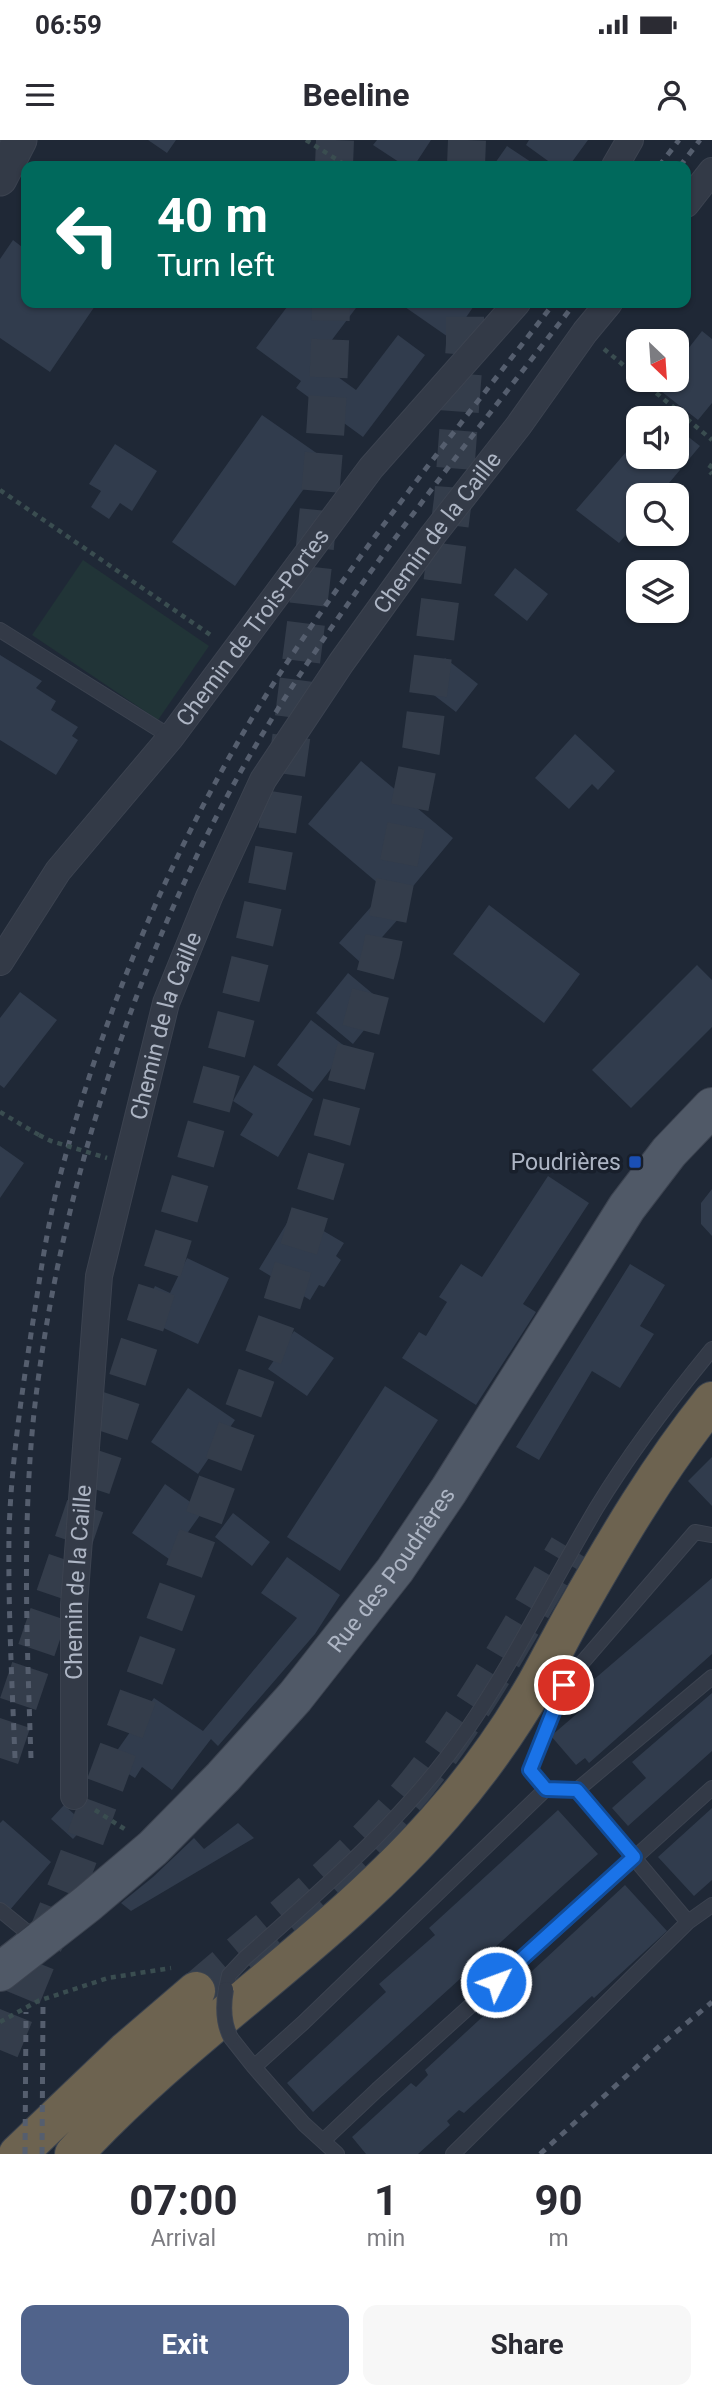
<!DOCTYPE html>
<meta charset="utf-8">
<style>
body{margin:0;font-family:Roboto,sans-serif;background:#f7f7f7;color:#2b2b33;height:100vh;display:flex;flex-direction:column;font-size:26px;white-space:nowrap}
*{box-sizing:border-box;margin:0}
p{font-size:23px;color:#7c7c81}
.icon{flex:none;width:38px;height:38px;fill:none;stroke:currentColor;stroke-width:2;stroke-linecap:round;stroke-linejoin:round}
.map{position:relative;height:2014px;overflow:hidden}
.drawer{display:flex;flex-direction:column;background:#fff;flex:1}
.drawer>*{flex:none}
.top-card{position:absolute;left:21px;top:21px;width:670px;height:147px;border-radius:14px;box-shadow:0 2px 5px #0004;background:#00695c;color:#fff;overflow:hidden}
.needle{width:46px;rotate:155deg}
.buttons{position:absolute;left:626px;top:189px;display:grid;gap:14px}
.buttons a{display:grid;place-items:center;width:63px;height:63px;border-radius:14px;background:#fff;box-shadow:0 2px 5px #0004;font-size:35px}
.pin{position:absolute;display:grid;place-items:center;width:60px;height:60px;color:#fff;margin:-30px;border:4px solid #fff;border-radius:50%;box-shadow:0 2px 7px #0007}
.me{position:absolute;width:77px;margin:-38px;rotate:48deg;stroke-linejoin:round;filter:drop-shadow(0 0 5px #0008)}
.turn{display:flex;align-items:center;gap:24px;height:147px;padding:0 21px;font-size:32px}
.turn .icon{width:91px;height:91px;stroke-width:2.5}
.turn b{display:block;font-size:49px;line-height:60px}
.eta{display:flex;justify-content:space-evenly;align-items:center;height:119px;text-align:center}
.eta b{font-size:42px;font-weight:700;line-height:49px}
.primary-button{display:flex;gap:14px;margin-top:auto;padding:14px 21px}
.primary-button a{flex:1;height:80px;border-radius:14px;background:#50638b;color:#fff;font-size:28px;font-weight:700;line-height:80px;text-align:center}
.primary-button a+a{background:#f7f7f7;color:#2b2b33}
.status{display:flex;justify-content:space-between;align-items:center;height:49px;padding:0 35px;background:#fff;direction:ltr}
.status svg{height:19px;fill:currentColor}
header{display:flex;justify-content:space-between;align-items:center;height:91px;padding:0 21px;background:#fff;font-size:32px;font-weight:700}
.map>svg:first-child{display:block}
.green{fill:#213437}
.building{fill:#313c4d}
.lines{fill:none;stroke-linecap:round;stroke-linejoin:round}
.motorway-tunnel{stroke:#343d4b;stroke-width:38;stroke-dasharray:38 19;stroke-linecap:butt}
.service-casing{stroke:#3c4350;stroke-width:16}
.minor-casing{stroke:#3c4350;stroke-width:28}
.tertiary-casing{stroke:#3c4350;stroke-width:35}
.primary-casing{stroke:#3c4350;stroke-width:40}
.motorway-casing{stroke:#3a424e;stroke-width:40}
.path{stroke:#3a4d50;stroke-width:4.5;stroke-dasharray:5 5;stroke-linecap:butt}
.service{stroke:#333a47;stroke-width:14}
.minor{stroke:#333a47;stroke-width:26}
.tertiary{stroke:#333a47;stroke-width:33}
.primary{stroke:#505967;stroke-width:38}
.motorway{stroke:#6d6350;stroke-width:38}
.rail{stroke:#555e6e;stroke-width:5;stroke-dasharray:7 7;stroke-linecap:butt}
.service-bridge-casing{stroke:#3c4350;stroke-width:16;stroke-linecap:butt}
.path-bridge{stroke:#3a4d50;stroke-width:4.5;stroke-dasharray:5 5;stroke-linecap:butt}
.service-bridge{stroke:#333a47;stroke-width:14}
.route-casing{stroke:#114b97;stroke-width:18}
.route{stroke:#1a73e8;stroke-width:12}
.transit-dot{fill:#1a4fb4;stroke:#181f2b;stroke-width:2.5}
.labels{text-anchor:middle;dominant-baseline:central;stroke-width:7;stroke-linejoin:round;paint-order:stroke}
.street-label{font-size:23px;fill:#adb5c4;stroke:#181f2b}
.poi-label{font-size:23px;fill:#adb5c4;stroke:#181f2b;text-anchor:end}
</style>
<div class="status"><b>06:59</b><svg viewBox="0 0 49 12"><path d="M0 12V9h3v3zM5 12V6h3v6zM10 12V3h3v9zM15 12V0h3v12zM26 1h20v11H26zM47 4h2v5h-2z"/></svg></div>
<header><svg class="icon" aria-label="menu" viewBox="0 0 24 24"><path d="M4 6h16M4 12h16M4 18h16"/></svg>Beeline<svg class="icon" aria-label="person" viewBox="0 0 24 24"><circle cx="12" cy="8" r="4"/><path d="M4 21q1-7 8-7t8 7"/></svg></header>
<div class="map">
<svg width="712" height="2014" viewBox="0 0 712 2014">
<rect width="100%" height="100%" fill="#1f2836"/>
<path class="green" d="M83,420l126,86 -51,74 -126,-85z"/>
<path class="building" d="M148,0h28l-9,13z
M377,0h54l-17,26h-9l-32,-21z
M529,0h59l-19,26h-14l-29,-21z
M507,6l30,20h-44z
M13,100l13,10v53h71l-47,69 -50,-34v-79z
M290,163l69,1 -43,57 40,29 42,-55 27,20 -62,82 -67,-49 5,-7 -45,-33z
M408,163h68l-25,36 -46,-32z
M702,191l10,8v64l-14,17 -41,-32 7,-8h13v-17z
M262,275l63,44 -90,127 -63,-44z
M677,288l23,18 -41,49h-20v24l-20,24 -43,-33 63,-73v20h38z
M115,304l42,27 -25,40 -12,-8 -11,16 -18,-12 10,-16 -12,-7z
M515,428l33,26 -21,27 -33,-26z
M0,515l42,26 -6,7 20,13 -5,9 27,17 -6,9 6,4 -22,35 -56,-35z
M445,518l33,26 -22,28 -34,-26z
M575,594l40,37 -17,19 -6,-6 -23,25 -34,-31z
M361,621l92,77 -53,64 8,6 -48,54 -21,-19 47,-53 -78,-66z
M489,765l91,69 -36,49 -91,-69z
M697,825l15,15v47l-81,81 -39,-38z
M348,833l37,31 -32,40 -37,-31z
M20,852l37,28 -53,68 -4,-3v-67z
M311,880l36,28 -34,44 -36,-27z
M254,925l59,34 -35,58 -38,-22 13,-21 -20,-13z
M0,1006l24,17 -24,35z
M548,1036l41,27 -66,101 13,8 -60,93 -74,-47 17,-26 7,4 21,-34 -8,-5 22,-33 21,13z
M712,1049v47l-11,-12v-21z
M293,1073l51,30 -8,13 5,4 -17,27 -5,-2 -9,15 -51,-31z
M187,1118l42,20 -31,66 -58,-27 15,-31 15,7z
M630,1124l35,21 -25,41 14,8 -34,54 -28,-17 -53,89 -23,-13z
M294,1191l40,27 -27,38 -39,-27z
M385,1246l53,34 -98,151 -53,-34z
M188,1248l47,32 -37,54 -47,-32z
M712,1317v49l-24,-25z
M165,1344l38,27 -34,48 -37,-26z
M233,1373l37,29 -18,24 -37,-29z
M287,1417l53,38 -25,39 -97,112 -7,-7 -39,51 -30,-23 -7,11 -26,-16 45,-64 49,33 94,-113 -36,-25z
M712,1438v76l-123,109 -4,-5 -9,7 -25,-29 29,-25 -10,-11z
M712,1553v58l-84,75 -16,-18 34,-30 -14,-16z
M64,1665l22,20 -13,14 -22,-20z
M712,1668v72l-18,16 -36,-39z
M558,1670l40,44 -285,258 -26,-29 99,-91 -7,-8 56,-49 -6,-7z
M3,1680l48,42 -42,49 -9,-8v-80z
M238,1683l16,15 -123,73 -10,-8 32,-26 41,-39 10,11z
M625,1745l42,46 -73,67 -2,-2 -128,117 -5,-3 -12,11 3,4 -32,29h-52l-14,-17 59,-54 5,4 12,-12 -3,-5z"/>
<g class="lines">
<path class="motorway-tunnel" d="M334,26l1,-26
M466,26l1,-26
M0,1618c92,-276 193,-551 259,-835 18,-78 29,-158 39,-238 17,-126 31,-254 33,-382
M196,1851c75,-65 158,-129 221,-207 59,-74 103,-157 151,-237
M0,1910l71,-173 206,-557 55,-180 49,-187 40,-203 32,-251 12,-155v-41"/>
<g class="service-casing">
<path id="service" d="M0,490l171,107
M546,1649l-16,-19 33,-85 132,-153 17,3
M0,1770l38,31
M688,1782l24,-17
M226,1849l3,-14 16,-17c80,-71 160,-139 221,-227 49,-71 87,-150 131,-224 34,-56 74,-108 115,-158
M231,1898l23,29 49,-44 243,-234 31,1 135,-113
M254,1927l50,57 33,30
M323,2001l54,-51 335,-302
M453,2014l235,-232 -111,-132"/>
</g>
<g class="minor-casing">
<g id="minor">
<path d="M615,26l15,-26"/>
<path d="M686,64l26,-33"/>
<path id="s1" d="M0,822l58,-91 113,-134 200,-269 146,-165"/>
<path id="s2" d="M74,1656v-191l25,-329 67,-273 43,-106 54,-117 78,-117 92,-128 86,-110 66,-93 24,-29"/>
</g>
</g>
<g class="tertiary-casing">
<path id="tertiary" d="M0,39l20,-39"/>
</g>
<g class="primary-casing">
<g id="primary">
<path id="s3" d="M0,1832l87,-68 66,-56 70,-71 72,-80 100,-127 54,-80 178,-283 42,-55 43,-45"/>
</g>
</g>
<g class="motorway-casing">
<path id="motorway" d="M18,2014l108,-103 70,-60
M74,2014c114,-124 260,-213 370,-341 34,-39 66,-84 92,-129 13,-23 25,-47 38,-70 42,-74 85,-147 138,-213"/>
</g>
<path class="path" d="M306,0l41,26
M604,209l35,29
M641,240l71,60
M712,324l-4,6 4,4
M0,350l212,146
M0,972l39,23
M95,1670l31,20
M0,1882l38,-21 70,-23 63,-10"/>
<use href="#service" class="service"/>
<use href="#minor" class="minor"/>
<use href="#tertiary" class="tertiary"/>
<use href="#primary" class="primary"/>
<use href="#motorway" class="motorway"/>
<path class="rail" d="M659,26l20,-26
M680,26l20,-26
M15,1618c-3,-75 -7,-150 -6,-225 2,-67 12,-134 22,-199 8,-50 15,-102 27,-150 42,-163 108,-322 194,-466 89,-146 198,-280 302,-415
M31,1618c-4,-115 -9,-231 3,-345 26,-232 112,-489 234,-688 91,-148 201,-284 307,-422
M25,2014l1,-142
M42,2014l1,-149
M540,2014l124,-112 48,-40"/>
<g class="service-bridge-casing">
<path id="service-bridge" d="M226,1849c-3,17 -3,34 5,49"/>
</g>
<path class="path-bridge" d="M39,995l12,6 56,17"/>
<use href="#service-bridge" class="service-bridge"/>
</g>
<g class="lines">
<g class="route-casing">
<path id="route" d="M496,1842l138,-125 -57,-67 -31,-1 -16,-19 34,-85"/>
</g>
<use href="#route" class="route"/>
</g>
<rect class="transit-dot" x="628" y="1015" width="14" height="14" rx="3.5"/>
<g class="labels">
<g class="street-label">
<text stroke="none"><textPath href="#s2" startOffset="1348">Chemin de la Caille</textPath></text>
<text stroke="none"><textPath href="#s1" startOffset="420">Chemin de Trois-Portes</textPath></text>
<text stroke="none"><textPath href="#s2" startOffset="780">Chemin de la Caille</textPath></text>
<text stroke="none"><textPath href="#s3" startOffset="564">Rue des Poudrières</textPath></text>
<text stroke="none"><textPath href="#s2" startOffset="214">Chemin de la Caille</textPath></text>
</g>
<g class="poi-label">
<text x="621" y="1022">Poudrières</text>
</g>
</g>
</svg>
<div class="buttons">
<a><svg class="needle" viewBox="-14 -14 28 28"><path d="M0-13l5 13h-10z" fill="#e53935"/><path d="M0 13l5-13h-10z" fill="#7c7c81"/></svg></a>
<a><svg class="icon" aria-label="sound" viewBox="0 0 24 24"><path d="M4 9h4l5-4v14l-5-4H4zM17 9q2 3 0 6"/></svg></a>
<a><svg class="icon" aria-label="search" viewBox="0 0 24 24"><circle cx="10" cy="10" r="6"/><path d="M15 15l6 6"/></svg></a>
<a><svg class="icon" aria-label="layers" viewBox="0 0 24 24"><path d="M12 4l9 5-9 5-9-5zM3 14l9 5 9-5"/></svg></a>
</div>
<div class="pin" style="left:564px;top:1545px;background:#d93025"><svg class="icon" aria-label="arrive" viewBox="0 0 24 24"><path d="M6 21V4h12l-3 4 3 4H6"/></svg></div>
<svg class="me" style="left:496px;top:1842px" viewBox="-20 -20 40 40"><circle r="17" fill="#1a73e8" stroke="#fff" stroke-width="3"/><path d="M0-11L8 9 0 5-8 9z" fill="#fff"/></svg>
<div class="top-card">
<div class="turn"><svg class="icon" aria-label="left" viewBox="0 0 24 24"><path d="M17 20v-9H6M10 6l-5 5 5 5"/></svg><div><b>40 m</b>Turn left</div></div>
</div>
</div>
<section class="drawer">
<div class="eta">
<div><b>07:00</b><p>Arrival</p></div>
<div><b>1</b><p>min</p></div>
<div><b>90</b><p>m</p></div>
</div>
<div class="primary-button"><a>Exit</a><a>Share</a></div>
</section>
